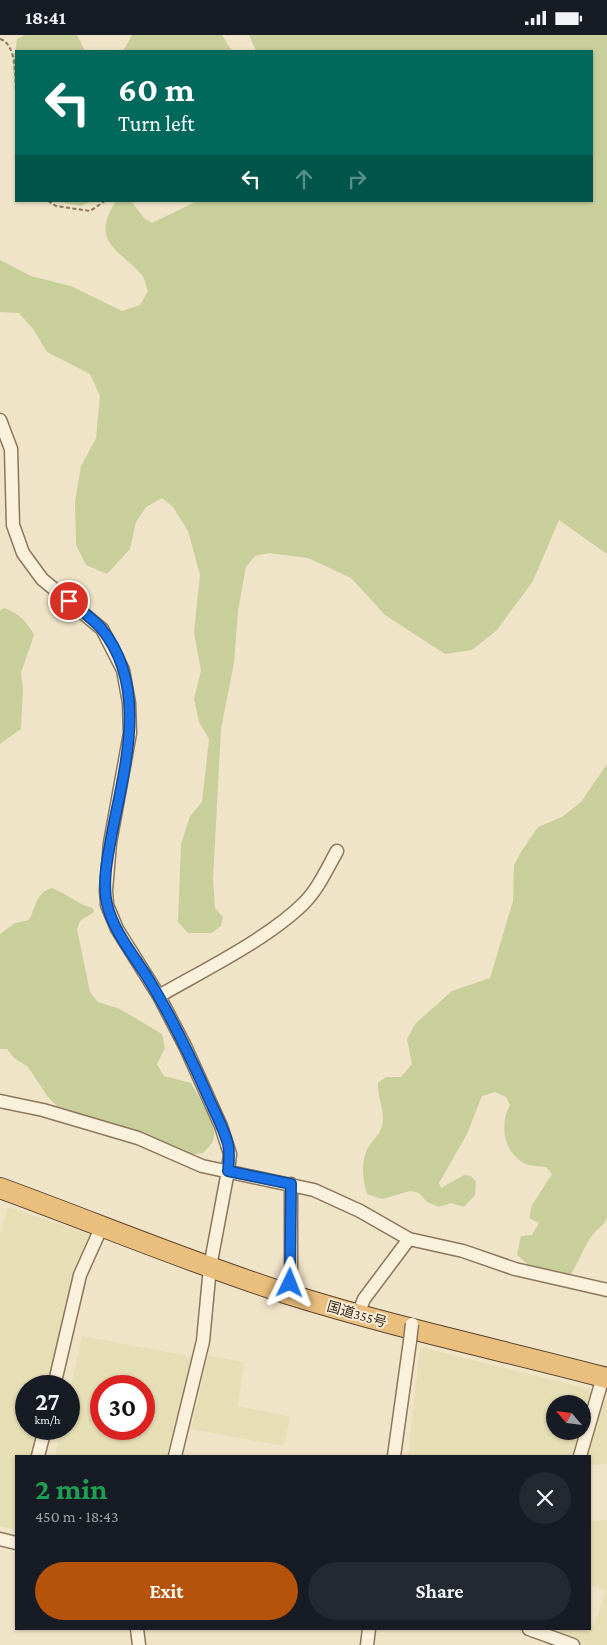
<!DOCTYPE html>
<meta charset="utf-8">
<style>
body{margin:0;font-family:"Crimson Pro","Noto Sans JP",serif;background:#242831;color:#f1f3f6;height:100vh;display:flex;flex-direction:column;font-size:19px;white-space:nowrap}
*{box-sizing:border-box;margin:0}
p{font-size:16px;color:#9ea1a6}
.icon{flex:none;width:28px;height:28px;fill:none;stroke:currentColor;stroke-width:2;stroke-linecap:round;stroke-linejoin:round}
.map{position:relative;flex:1;overflow:hidden}
.details{position:absolute;left:15px;top:1420px;width:576px;height:175px;display:flex;flex-direction:column;background:#171b24;border-radius:0px;box-shadow:0 1px 4px #0004}
.details>*{flex:none}
.guide{position:absolute;left:15px;top:15px;width:578px;height:152px;border-radius:0px;box-shadow:0 1px 4px #0004;background:#00695c;color:#fff;overflow:hidden}
.needle{width:32px;rotate:298deg}
.tools{position:absolute;left:546px;top:1360px;display:grid;gap:10px}
.tools a{display:grid;place-items:center;width:45px;height:45px;border-radius:50%;background:#171b24;box-shadow:0 1px 4px #0004;font-size:25px}
.speed{position:absolute;left:15px;top:1340px;display:flex;gap:10px;font-size:25px;font-weight:700;text-align:center}
.speed>*{display:grid;place-content:center;width:65px;height:65px;border-radius:50%;background:#171b24;box-shadow:0 1px 4px #0004;line-height:1}
.speed small{font-size:12px;font-weight:400}
.speed .limit{border:8px solid #d22;background:#fff;color:#111}
.pin{position:absolute;display:grid;place-items:center;width:42px;height:42px;color:#fff;margin:-21px;border:2px solid #fff;border-radius:50%;box-shadow:0 1px 5px #0007}
.me{position:absolute;width:55px;margin:-28px;rotate:2deg;stroke-linejoin:round;filter:drop-shadow(0 0 4px #0008)}
.turn{display:flex;align-items:center;gap:18px;height:105px;padding:0 20px;font-size:22px}
.turn .icon{width:65px;height:65px;stroke-width:2.5}
.turn b{display:block;font-size:35px;line-height:42px}
.lanes{display:flex;align-items:center;height:48px;padding:0 20px;background:#0003;justify-content:center;gap:25px;direction:ltr}
.lanes .off{opacity:.35}
.round{display:grid;place-items:center;flex:none;width:52px;height:52px;border-radius:26px;background:#242831}
.overview{display:flex;align-items:center;justify-content:space-between;height:85px;padding:0 20px}
h1{font-size:30px;font-weight:700;line-height:38px;color:#1e9e55}
.action{display:flex;gap:10px;margin-top:auto;padding:10px 20px}
.action a{flex:1;height:58px;border-radius:30px;background:#b45309;color:#fff;font-size:20px;font-weight:700;line-height:58px;text-align:center}
.action a+a{background:#242831;color:#f1f3f6}
.status{display:flex;justify-content:space-between;align-items:center;height:35px;padding:0 25px;background:#171b24;direction:ltr}
.status svg{height:14px;fill:currentColor}
.map>svg:first-child{display:block}
.farmland{fill:#e6deb5;fill-rule:evenodd}
.green{fill:#c9cf9b}
.lines{fill:none;stroke-linecap:round;stroke-linejoin:round}
.minor-casing{stroke:#8d765c;stroke-width:15}
.trunk-casing{stroke:#5b4430;stroke-width:22}
.path{stroke:#8d765c;stroke-width:2;stroke-dasharray:4 2.5;stroke-linecap:butt}
.minor{stroke:#faf1dc;stroke-width:12}
.trunk{stroke:#eabe7c;stroke-width:20}
.minor-bridge-casing{stroke:#8d765c;stroke-width:15;stroke-linecap:butt}
.minor-bridge{stroke:#faf1dc;stroke-width:12}
.route-casing{stroke:#114b97;stroke-width:12}
.route{stroke:#1a73e8;stroke-width:9}
.labels{text-anchor:middle;dominant-baseline:central;stroke-width:4;stroke-linejoin:round;paint-order:stroke}
.street-label{font-size:14px;fill:#3d2e20;stroke:#f7eed8}
</style>
<div class="status"><b>18:41</b><svg viewBox="0 0 49 12"><path d="M0 12V9h3v3zM5 12V6h3v6zM10 12V3h3v9zM15 12V0h3v12zM26 1h20v11H26zM47 4h2v5h-2z"/></svg></div>
<div class="map">
<svg width="607" height="1610" viewBox="0 0 607 1610">
<rect width="100%" height="100%" fill="#f0e4c8"/>
<path class="farmland" d="M8,1172l84,28 -42,151h-24v43h14l-7,27h-17v74l-16,-4v-293z
M82,1301l111,21 -26,99h-112l6,-27h8v-33zM101,1351h43v43h-43z
M420,1312l173,43 -16,66h-169zM555,1369h27v27h-27z
M208,1321l36,6 -6,44 52,11 -6,29 -93,-17z
M607,1365v64l-17,1v-9h-3l17,-54z
M607,1485v125h-22l-32,-12 -1,-4h38v-4l4,1 12,-36 -16,-5v-64z"/>
<path class="green" d="M25,0h52l8,16h-69v38l-3,-21 4,-29z
M132,0h90l10,16h-109z
M249,0h358v519l-48,-34 -26,61 -36,49 -25,20 -27,4 -60,-39 -34,-37 -43,-20 -39,-5 -14,3 -9,11 -8,44 -4,52 -13,66 -8,151 2,28 8,9 -2,9 -9,7h-24l-10,-11 3,-78 9,-28 12,-14 7,-63 -10,-17 -5,-23 7,-28 -7,-39 6,-57 -12,-44 -15,-24 -11,-9 -16,9 -10,15 -6,27 -23,25 -21,-9 -10,-20 -1,-43 6,-36 15,-28 4,-42 -10,-22 -43,-22 -14,-23 -14,-16 -19,-1v-52l31,16 40,10 51,25 18,-6 8,-14c-2,-5 -3,-13 -7,-17 -24,-26 -51,-33 -25,-73h15l13,17 8,5 45,-22h394v-150h-335z
M56,166h36l-11,5z
M4,573c15,5 23,14 30,27l-13,38 2,17 -2,39 -21,15v-133z
M607,729v454c-4,9 -11,11 -16,19 -9,13 -13,29 -24,42l-34,-10 -16,-14 4,-19 11,-1 7,-12 -10,-5 3,-13 20,-31 -6,-7c-6,-1 -14,-1 -20,-3 -23,-11 -27,-39 -16,-59l-4,-8 -11,-5 -13,4 -15,38 -28,49 2,5 23,-13 7,1 5,6 -1,13 -11,12 -13,-4 -12,4 -12,-5 -8,-9 -9,-2 -28,8 -15,-5c-4,-12 -6,-30 -1,-42 3,-9 12,-15 15,-23 6,-16 -4,-30 -3,-46l8,-6h15l11,-13 -5,-25 8,-15 37,-33 38,-13 23,-77 1,-36 7,-13 17,-25 24,-10 19,-15z
M52,853c16,6 24,16 41,20l1,4 -14,9 -3,8 13,63 8,10 22,7 42,25 3,14 -8,16 7,12 27,7c7,13 26,41 23,54 -1,7 -7,12 -11,16l-12,2 -132,-47 -11,-11 -20,-30 -14,-9 -7,-9h-7v-115l15,-11 14,-3c8,-14 6,-27 23,-32z"/>
<g class="lines">
<g class="minor-casing">
<path id="minor" d="M0,385l11,29 2,76 10,28 19,26 60,50 21,41 6,33 1,30 -20,110 -4,47 1,15 10,24 42,67 26,50 36,80 9,28 -2,17 -18,96 -7,74 -28,115
M159,961c45,-26 109,-57 145,-93 14,-14 23,-34 33,-52
M0,1066l43,9 95,28 64,28 112,24 46,21 49,28 54,12 52,18 92,21
M288,1259l3,-26v-84
M358,1279l6,-15 45,-60
M54,1351l26,-111 22,-49
M38,1421l7,-27
M394,1421l16,-115
M580,1421l23,-79
M0,1504l16,4
M137,1594l2,16
M529,1594l44,16
M367,1610l2,-16"/>
</g>
<g class="trunk-casing">
<path id="trunk" d="M0,1153c96,35 191,75 288,106 105,33 213,56 319,84"/>
</g>
<path class="path" d="M0,4c17,5 15,38 16,53
M48,166l8,5 34,5 15,-10"/>
<use href="#minor" class="minor"/>
<use href="#trunk" class="trunk"/>
<g class="minor-bridge-casing">
<path id="minor-bridge" d="M410,1306l2,-17"/>
</g>
<use href="#minor-bridge" class="minor-bridge"/>
</g>
<g class="lines">
<g class="route-casing">
<path id="route" d="M69,566c11,9 23,17 32,27 48,58 24,138 11,205 -4,22 -10,49 -5,71 6,27 28,53 42,76 22,36 40,74 57,112 7,17 17,34 22,52 2,9 1,17 0,27l63,13 -1,99"/>
</g>
<use href="#route" class="route"/>
</g>
<g class="labels">
<g class="street-label">
<text transform="translate(357 1279) rotate(16)">国道355号</text>
</g>
</g>
</svg>
<div class="tools">
<a><svg class="needle" viewBox="-14 -14 28 28"><path d="M0-13l5 13h-10z" fill="#e53935"/><path d="M0 13l5-13h-10z" fill="#9ea1a6"/></svg></a>
</div>
<div class="speed"><div>27<small>km/h</small></div><div class="limit">30</div></div>
<div class="pin" style="left:69px;top:566px;background:#d93025"><svg class="icon" aria-label="arrive" viewBox="0 0 24 24"><path d="M6 21V4h12l-3 4 3 4H6"/></svg></div>
<svg class="me" style="left:290px;top:1248px" viewBox="-20 -20 40 40"><path d="M0-17L14 15 0 8-14 15z" fill="#1a73e8" stroke="#fff" stroke-width="4"/></svg>
<div class="guide">
<div class="turn"><svg class="icon" aria-label="left" viewBox="0 0 24 24"><path d="M17 20v-9H6M10 6l-5 5 5 5"/></svg><div><b>60 m</b>Turn left</div></div>
<div class="lanes"><svg class="icon" aria-label="left" viewBox="0 0 24 24"><path d="M17 20v-9H6M10 6l-5 5 5 5"/></svg><svg class="icon off" aria-label="ahead" viewBox="0 0 24 24"><path d="M12 20V5M6 11l6-6 6 6"/></svg><svg class="icon off" aria-label="right" viewBox="0 0 24 24"><path d="M7 20v-9h11M14 6l5 5-5 5"/></svg></div>
</div>
<section class="details">
<div class="overview"><div><h1>2 min</h1><p>450 m · 18:43</p></div><a class="round"><svg class="icon" aria-label="close" viewBox="0 0 24 24"><path d="M6 6l12 12M18 6L6 18"/></svg></a></div>
<div class="action"><a>Exit</a><a>Share</a></div>
</section>
</div>
